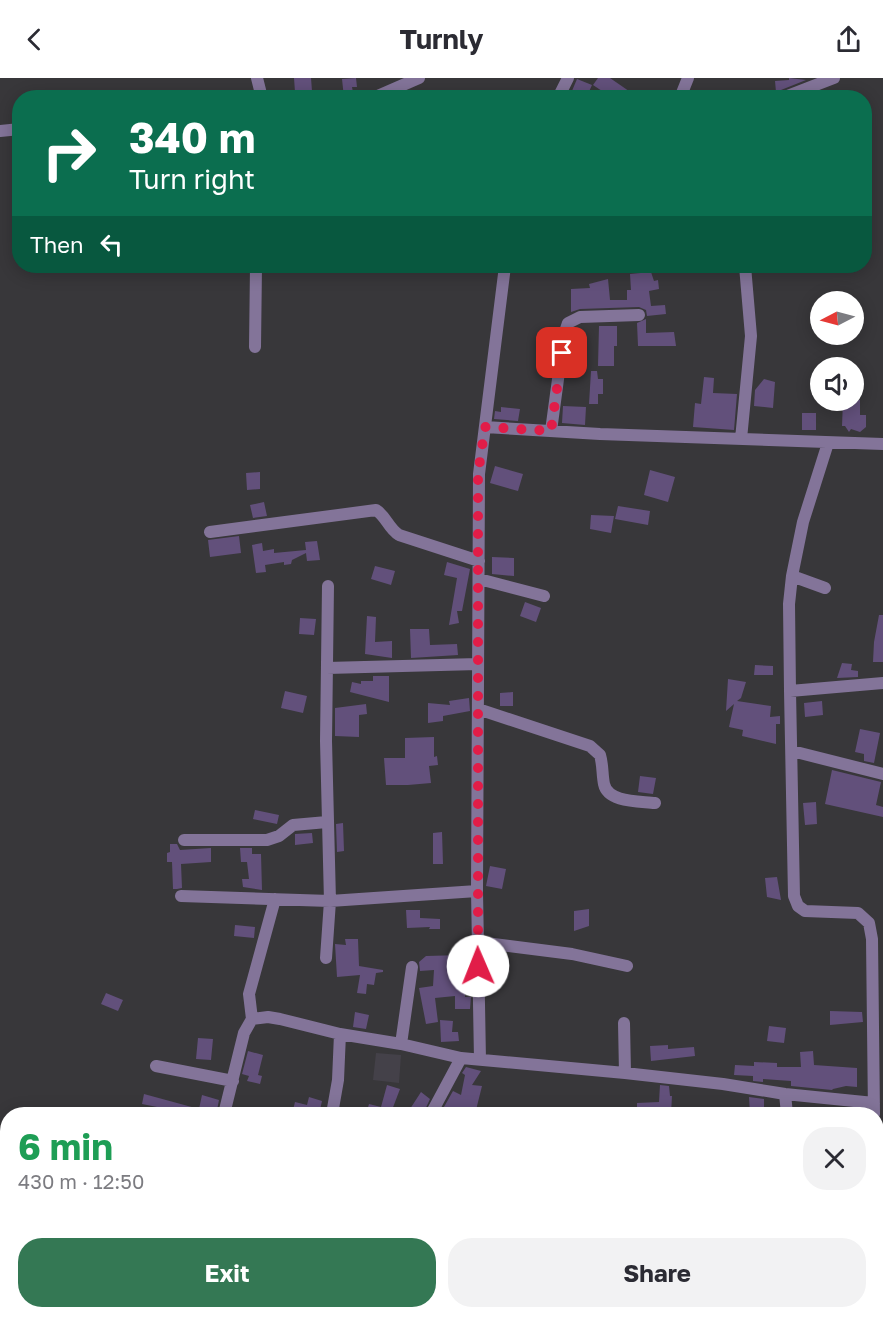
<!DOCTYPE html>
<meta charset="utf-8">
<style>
body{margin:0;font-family:"Golos Text",sans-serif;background:#f2f2f3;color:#2b2b33;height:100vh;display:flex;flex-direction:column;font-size:22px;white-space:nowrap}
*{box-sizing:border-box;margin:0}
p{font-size:20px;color:#7c7c81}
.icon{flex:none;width:33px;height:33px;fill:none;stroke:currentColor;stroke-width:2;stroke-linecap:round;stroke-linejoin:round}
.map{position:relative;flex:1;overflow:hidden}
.drawer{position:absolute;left:0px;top:1029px;width:884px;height:212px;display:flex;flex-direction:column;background:#fff;border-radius:24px 24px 0 0;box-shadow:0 3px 15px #0003}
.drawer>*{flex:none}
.guide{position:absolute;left:12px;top:12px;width:860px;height:183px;border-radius:24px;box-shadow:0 3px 15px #0003;background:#0b6e4f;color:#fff;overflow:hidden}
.needle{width:39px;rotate:264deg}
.buttons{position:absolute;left:810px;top:213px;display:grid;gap:12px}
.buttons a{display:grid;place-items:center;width:54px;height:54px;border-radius:50%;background:#fff;box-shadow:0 3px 15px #0003;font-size:30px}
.pin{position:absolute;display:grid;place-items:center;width:51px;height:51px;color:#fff;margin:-26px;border-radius:12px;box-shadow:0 3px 9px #0006}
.me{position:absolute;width:66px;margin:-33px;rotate:359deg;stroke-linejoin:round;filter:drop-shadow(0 0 4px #0008)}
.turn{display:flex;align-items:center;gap:21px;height:126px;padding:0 18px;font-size:27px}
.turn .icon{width:78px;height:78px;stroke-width:2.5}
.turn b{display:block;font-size:42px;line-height:51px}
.then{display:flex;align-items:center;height:57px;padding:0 18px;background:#0003;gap:12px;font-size:22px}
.round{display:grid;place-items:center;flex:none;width:63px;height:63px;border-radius:24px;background:#f2f2f3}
.summary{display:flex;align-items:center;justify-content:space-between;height:102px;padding:0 18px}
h1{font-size:36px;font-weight:700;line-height:45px;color:#1e9e55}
.cta{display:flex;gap:12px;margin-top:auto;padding:12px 18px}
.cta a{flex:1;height:69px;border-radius:24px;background:#347854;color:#fff;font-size:24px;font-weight:700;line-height:69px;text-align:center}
.cta a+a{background:#f2f2f3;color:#2b2b33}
header{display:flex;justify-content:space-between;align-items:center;height:78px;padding:0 18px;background:#fff;font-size:27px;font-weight:700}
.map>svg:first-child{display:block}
.built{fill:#444149}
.building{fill:#62507b}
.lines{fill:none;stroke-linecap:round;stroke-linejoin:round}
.minor{stroke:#837499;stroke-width:12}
.route{stroke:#e11d48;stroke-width:10;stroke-dasharray:0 18}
</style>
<header><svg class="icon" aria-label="back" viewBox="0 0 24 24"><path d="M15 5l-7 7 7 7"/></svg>Turnly<svg class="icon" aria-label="share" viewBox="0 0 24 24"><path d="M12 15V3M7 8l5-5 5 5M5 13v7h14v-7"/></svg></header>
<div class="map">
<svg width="883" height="1240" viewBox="0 0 883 1240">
<rect width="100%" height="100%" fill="#38373a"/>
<path class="built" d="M376,975l25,2 -2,28 -26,-3z"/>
<path class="building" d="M294,0h17l1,13 -17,1z
M356,0l1,9h-5l2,11h-10l-2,-19z
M598,0h12l29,20h-25l-6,-3 -15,-10z
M789,0l17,2 -30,12 -1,-11 14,-1z
M577,1l15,6 -5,11 -18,2z
M651,194l3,9 4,-1 1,9 -10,2 2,15 14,-1 1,9 -19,2 -1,-6 -7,-3 -59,2 -9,3v-23l19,-1 -1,-4 19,-5 2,21h17v-10h4l-1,-16z
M646,241v14l28,-1 2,14h-38l-1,-23z
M599,248h18v20h-3v20h-16z
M591,293h6l1,8h5v15h-5v10h-9z
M704,299l10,1 -1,15 24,1 -3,36 -41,-3 2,-24 6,1z
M764,301l11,3 -2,26 -19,-2 1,-16z
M843,322h17v15h6v12l-6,5 -9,-3 -2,3 -4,-6h-3z
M563,328l23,1 -1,18 -23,-2z
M501,329l19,2 -2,12 -24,-2 1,-8 6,1z
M802,335h14v17h-14z
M495,388l28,8 -5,17 -28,-8z
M650,392l25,7 -7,25 -24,-7z
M260,394v17l-13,1 -1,-17z
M264,424l3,14 -14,2 -3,-13z
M618,428l32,5 -2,14 -33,-6z
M591,437l23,1 -3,17 -21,-4z
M239,458l2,17 -31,4 -2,-17z
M317,463l3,19 -13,1 -1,-8 -14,7 -1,4 -7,1v-3l-19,3 1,7 -10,1 -4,-28 10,-2 1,8 11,-2v4l32,-3 -1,-8z
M492,479l22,1v18l-22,-2z
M447,484l23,7 -8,42h-5l2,12 -10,2 8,-47 -13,-3z
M375,488l20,5 -4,14 -20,-6z
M525,524l16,6 -5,14 -16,-6z
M879,537h4v47h-10l1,-20z
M367,538l9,1 -1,25 17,-1v17l-27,-4z
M300,540l16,1 -2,16 -15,-1z
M410,551h19l1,16 27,-1 1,11 -47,3z
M842,585l10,1 -1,6 7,1v6l-21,1z
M755,587l18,1v9h-19z
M373,598h16v26l-39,-10 2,-10 9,2v-3h12z
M728,601l18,3 -5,16 -4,3 34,5 -1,11 10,-1v8h-4v20l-34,-8 1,-6 -14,-3 5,-23 -8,7z
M285,613l22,5 -4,17 -22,-5z
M513,614v14h-13v-13z
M469,620l1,13 -27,5v5l-15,2v-20l22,2 -1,-4z
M822,623l1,14 -18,2 -1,-14z
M366,626l1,10 -8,1v22l-24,-1v-28z
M860,651l20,4 -6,30 -10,-2v-7l-9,-2z
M434,659v20l3,-1 1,9 -9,1 2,17 -23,2h-22l-2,-27h21v-20z
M832,692l49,12 -5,23 7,2v10l-58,-13z
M640,698l16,2 -3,16 -15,-2z
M816,724l1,22 -12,1 -2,-22z
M255,732l24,5 -2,9 -24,-5z
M343,745l1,28 -7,1 -1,-28z
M442,754l1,32h-10v-31z
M312,755l1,10 -18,2v-11z
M170,766h7l3,6 31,-2v14l-30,2 1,24 -5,1h-4l-1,-27h-5v-9l3,-1z
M240,770h12v6h9l1,36 -19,-3 -1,-8h7l-2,-17h-6z
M490,788l16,3 -4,20 -16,-3z
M777,799l4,23 -14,-3 -2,-19z
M589,831v17l-15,5v-20z
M406,832h14v8l20,1v10h-11l1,-2 -23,1z
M235,847l20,2 -1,11 -20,-2z
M345,861h13l1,27 24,4v2l-7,1 -2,12 -7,-1 -1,10 -9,-1 3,-18 -23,2 -2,-33 11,1z
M462,877l-1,30h4v12h6l-1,12h-15v-13l-20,2 3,24 -12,2 -7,-36 14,-2 1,-16 -14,1 -1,-9 7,-6z
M106,915l17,7 -5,11 -17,-7z
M830,933l32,1 1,10 -33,3z
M355,934l14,3 -3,14 -13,-2z
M440,942l13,1 -1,11h6l1,9 -18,1z
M769,948l17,2 -2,15 -17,-2z
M198,960l15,1 -2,21 -15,-1z
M668,967v4l26,-2 1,9 -44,5 -1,-15z
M248,973l15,4 -5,20 4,1 -2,8 -13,-3 2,-5 -7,-2z
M813,973l1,14 43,3v19l-11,-1 -13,3 -1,1 -41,-4v-5l-28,-2v3l-10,-1v-5l-19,-1 1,-10 19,1v-4l23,1v4h24l-1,-15z
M466,989l15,4 -9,14 10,1 -7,28h-35l13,-23 8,4 4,-20 -3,-2z
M387,1007l13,4 -8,21 5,2v2h-31l3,-10 12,3z
M660,1007l9,1 1,10h2l-1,18h-34v-11l22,-1z
M421,1014l9,7 -7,15h-5l-8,-5z
M144,1016l55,15 3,-14 17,5 -2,10 -6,-2 -1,6h-37l-7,-1 1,-4 -25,-5z
M309,1019l13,4 -2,9 -4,-1 -1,5h-5l-17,-4 2,-8 12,3z
M749,1019l15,2v15h-14z"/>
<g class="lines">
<path class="minor" d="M257,0l5,20
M373,20l46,-20
M558,20l10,-20
M680,20l8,-20
M782,20l52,-20
M0,53l20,-2
M255,269l1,-81
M485,349l115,7 283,10
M551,353l13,-96 4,-12 12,-6 59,-2
M741,361l10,-103 -6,-70
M210,454l166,-22c10,6 12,18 23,25l80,26
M479,501l65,17
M825,510l-33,-12 11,-54 25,-79
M327,590l151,-4
M790,613l-1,-87 3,-28
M478,631l112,37 10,9c3,10 2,19 4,29 4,19 36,17 51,19
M792,673l91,23
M184,762h83l12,-4 14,-11 34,-3
M181,818l149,5 147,-10
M478,864l94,12 55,12
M326,880l4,-57 -4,-160 2,-155
M252,941l-3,-25 26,-95
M624,945l1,50
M401,966l11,-77
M480,982l-3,-169 2,-417 26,-208
M156,988l77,15
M785,1016l2,20
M224,1036l20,-81 8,-14 16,-2 12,2 60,15 61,10 60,14 164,15 98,11 62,10 89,9
M332,1036l6,-34 2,-46
M431,1036l30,-56
M874,1036l-2,-175 -3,-16 -11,-10 -53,-2 -7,-5 -4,-10 -4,-205 93,-8
M0,1137h8
M860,1240l1,-7"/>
</g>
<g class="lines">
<path class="route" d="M478,888v-492l7,-47 66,4 11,-78"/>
</g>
</svg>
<div class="buttons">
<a><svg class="needle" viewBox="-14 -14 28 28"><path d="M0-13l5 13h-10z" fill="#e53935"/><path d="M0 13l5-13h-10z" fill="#7c7c81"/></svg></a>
<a><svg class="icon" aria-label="sound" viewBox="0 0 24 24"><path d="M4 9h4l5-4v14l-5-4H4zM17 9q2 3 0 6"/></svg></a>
</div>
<div class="pin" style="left:562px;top:275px;background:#d93025"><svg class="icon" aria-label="arrive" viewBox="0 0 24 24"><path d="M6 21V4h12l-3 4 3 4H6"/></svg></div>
<svg class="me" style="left:478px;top:888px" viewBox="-20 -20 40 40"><circle r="19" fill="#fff"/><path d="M0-13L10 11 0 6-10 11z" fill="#e11d48"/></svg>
<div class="guide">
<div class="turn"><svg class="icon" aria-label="right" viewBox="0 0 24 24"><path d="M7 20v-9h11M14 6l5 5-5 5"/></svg><div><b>340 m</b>Turn right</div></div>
<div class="then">Then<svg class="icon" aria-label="left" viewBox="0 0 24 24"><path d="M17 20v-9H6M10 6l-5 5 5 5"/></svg></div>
</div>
<section class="drawer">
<div class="summary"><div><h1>6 min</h1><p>430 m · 12:50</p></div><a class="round"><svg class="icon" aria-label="close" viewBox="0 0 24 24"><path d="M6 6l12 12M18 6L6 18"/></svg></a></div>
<div class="cta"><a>Exit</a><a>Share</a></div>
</section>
</div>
